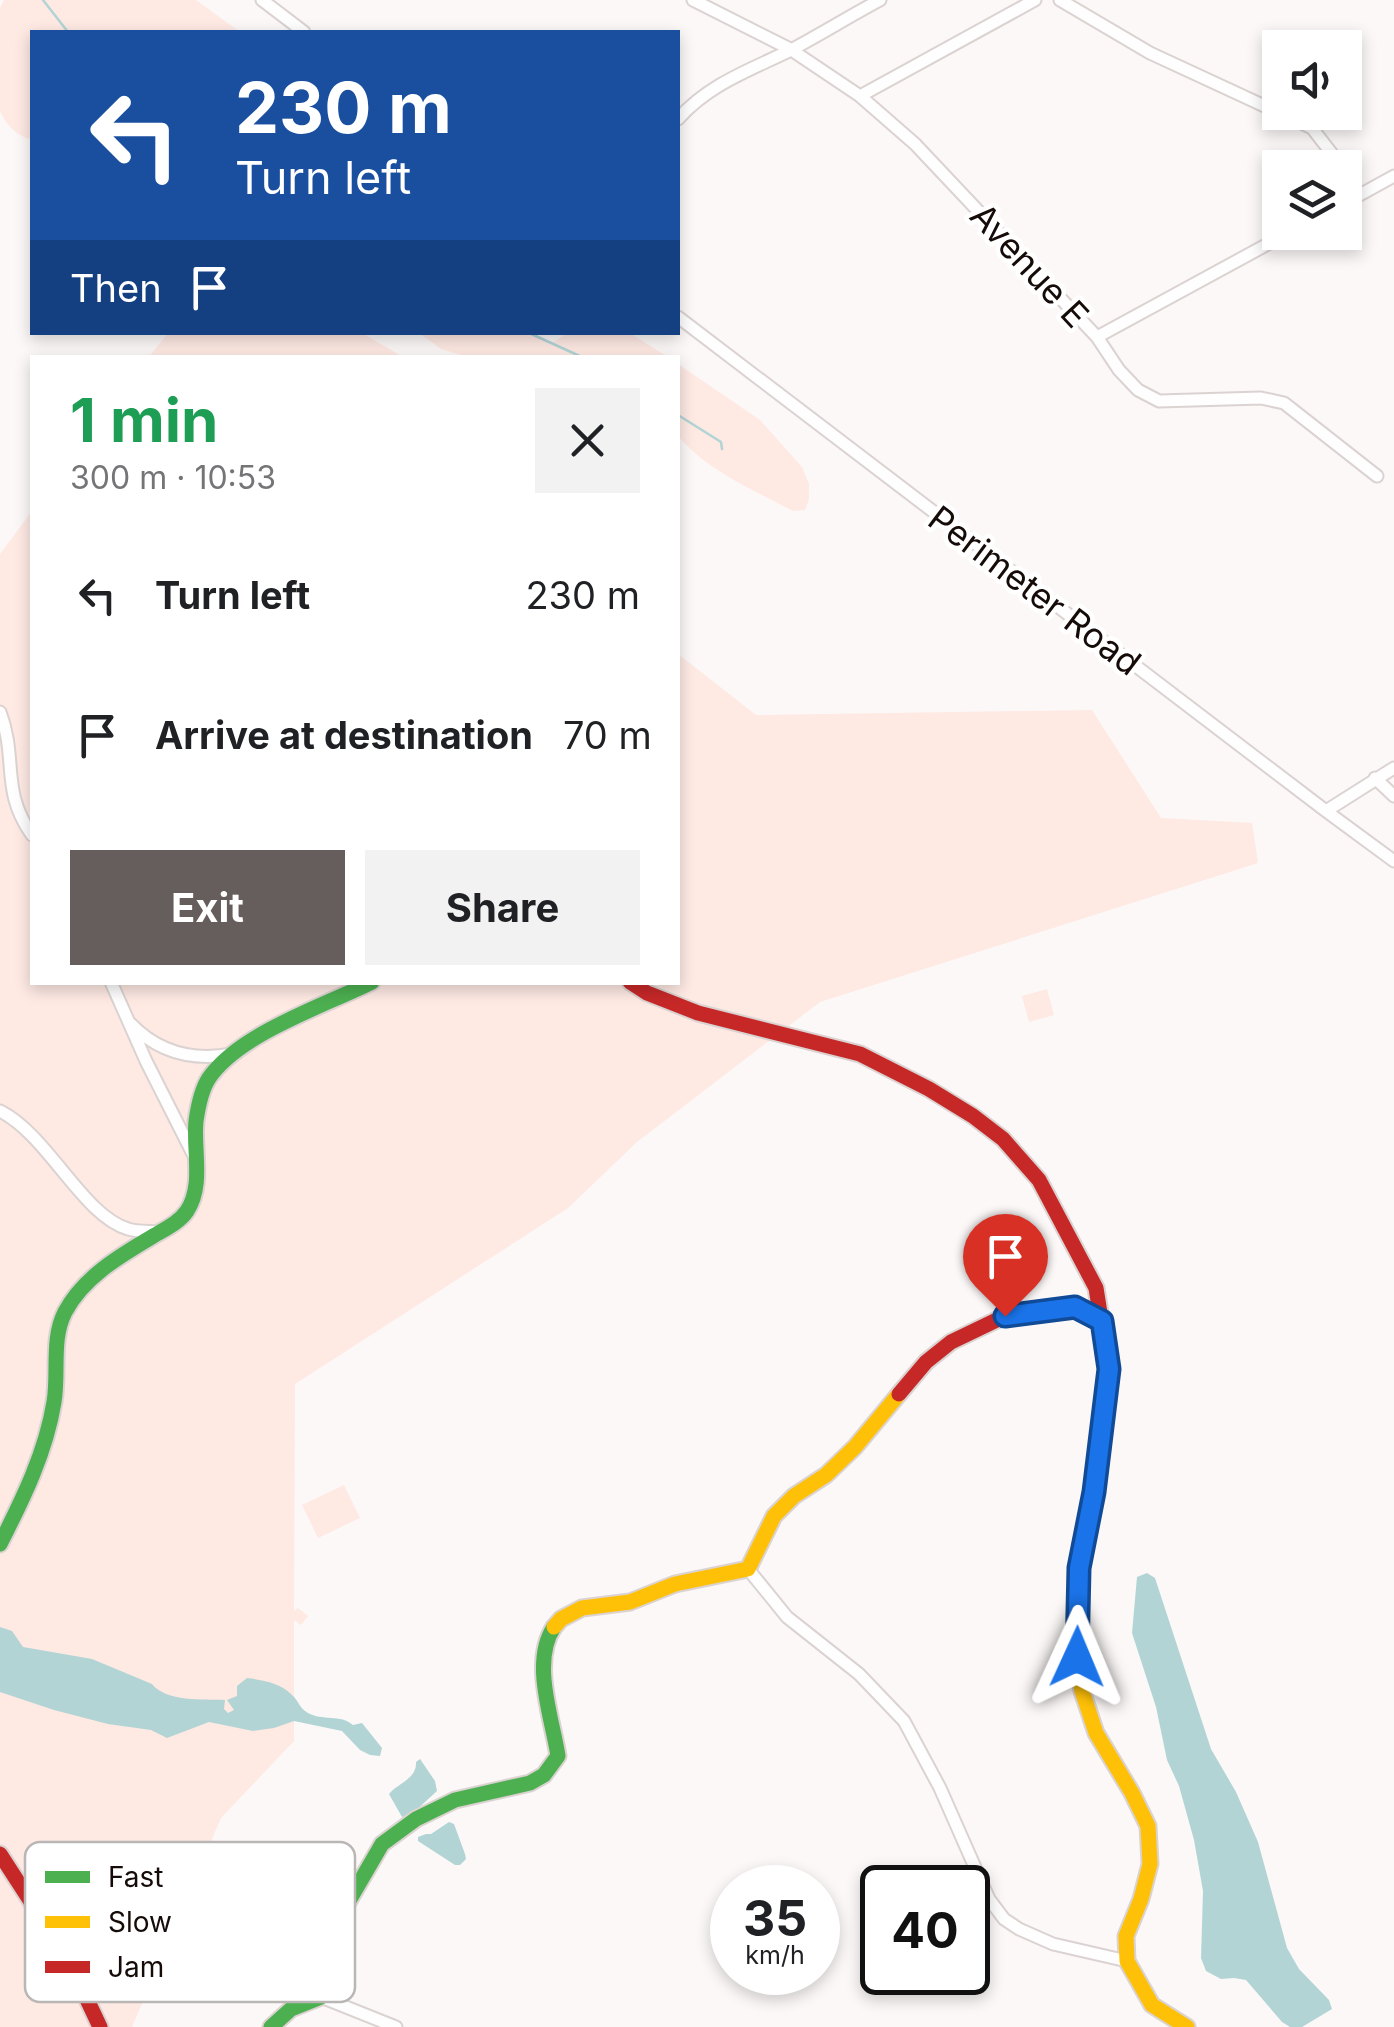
<!DOCTYPE html>
<meta charset="utf-8">
<style>
body{margin:0;font-family:Inter,sans-serif;background:#f2f2f2;color:#202124;height:100vh;display:flex;flex-direction:column;font-size:38px;white-space:nowrap}
*{box-sizing:border-box;margin:0}
p{font-size:32px;color:#757577}
.icon{flex:none;width:55px;height:55px;fill:none;stroke:currentColor;stroke-width:2;stroke-linecap:round;stroke-linejoin:round}
.map{position:relative;flex:1;overflow:hidden}
.drawer{position:absolute;left:30px;top:355px;width:650px;height:630px;display:flex;flex-direction:column;background:#fff;border-radius:0px;box-shadow:0 5px 15px #0003}
.drawer>*{flex:none}
.banner{position:absolute;left:30px;top:30px;width:650px;height:305px;border-radius:0px;box-shadow:0 5px 15px #0003;background:#1a4fa0;color:#fff;overflow:hidden}
.tools{position:absolute;left:1262px;top:30px;display:grid;gap:20px}
.tools a{display:grid;place-items:center;width:100px;height:100px;border-radius:0px;background:#fff;box-shadow:0 5px 15px #0003;font-size:50px}
.speed{position:absolute;left:710px;top:1865px;display:flex;gap:20px;font-size:50px;font-weight:700;text-align:center}
.speed>*{display:grid;place-content:center;width:130px;height:130px;border-radius:50%;background:#fff;box-shadow:0 5px 15px #0003;line-height:1}
.speed small{font-size:25px;font-weight:400}
.speed .limit{border:5px solid #111;border-radius:15px;background:#fff;color:#111}
.pin{position:absolute;display:grid;place-items:center;width:85px;height:85px;color:#fff;margin:-102px -42px;border-radius:50% 50% 50% 0;rotate:-45deg;box-shadow:0 0 10px #0007}
.pin .icon{rotate:45deg}
.me{position:absolute;width:110px;margin:-55px;rotate:1deg;stroke-linejoin:round;filter:drop-shadow(0 0 8px #0008)}
.turn{display:flex;align-items:center;gap:35px;height:210px;padding:0 40px;font-size:45px}
.turn .icon{width:130px;height:130px;stroke-width:2.5}
.turn b{display:block;font-size:70px;line-height:85px}
.then{display:flex;align-items:center;height:95px;padding:0 40px;background:#0003;gap:20px;font-size:38px}
.round{display:grid;place-items:center;flex:none;width:105px;height:105px;border-radius:0px;background:#f2f2f2}
.overview{display:flex;align-items:center;justify-content:space-between;height:170px;padding:0 40px}
h1{font-size:60px;font-weight:700;line-height:75px;color:#1e9e55}
.cta{display:flex;gap:20px;margin-top:auto;padding:20px 40px}
.cta a{flex:1;height:115px;border-radius:0px;background:#665e5c;color:#fff;font-size:40px;font-weight:700;line-height:115px;text-align:center}
.cta a+a{background:#f2f2f2;color:#202124}
ul{padding:0;list-style:none}
li{display:flex;align-items:center;gap:30px;height:140px;padding:0 40px}
li div{flex:1}
li b{display:block;font-size:38px}
li em{font-style:normal}
.map>svg:first-child{display:block}
.green{fill:#fee9e3}
.water{fill:#b2d4d5}
.lines{fill:none;stroke-linecap:round;stroke-linejoin:round}
.stream{stroke:#b2d4d5;stroke-width:2.5}
.street-casing{stroke:#dbd3d1;stroke-width:15}
.fast-casing{stroke:#dbd3d1;stroke-width:19}
.slow-casing{stroke:#dbd3d1;stroke-width:19}
.jam-casing{stroke:#dbd3d1;stroke-width:19}
.street{stroke:#fffefe;stroke-width:11}
.fast{stroke:#4caf50;stroke-width:15}
.slow{stroke:#ffc107;stroke-width:15}
.jam{stroke:#c62828;stroke-width:15}
.route-casing{stroke:#114b97;stroke-width:25}
.route{stroke:#1a73e8;stroke-width:18}
.labels{text-anchor:middle;dominant-baseline:central;stroke-width:9;stroke-linejoin:round;paint-order:stroke}
.street-label{font-size:35px;fill:#150b08;stroke:#fff}
.key{fill:#fff;stroke:#b9b6b5;stroke-width:2.5}
.key-label{font-size:28px;fill:#150b08}
</style>
<div class="map">
<svg width="1394" height="2027" viewBox="0 0 1394 2027">
<rect width="100%" height="100%" fill="#fcf8f7"/>
<path class="green" d="M4,0h192l44,32h-208v108c-15,-4 -26,-15 -32,-29v-103z
M168,333h194l41,24h-254z
M419,333h108l26,9 15,-9h62l38,24h-200l-27,-8z
M678,364l82,56 42,47 7,17v15l-4,11 -12,1c-41,-22 -84,-39 -115,-75z
M32,511v471h646v-328l78,61 336,-5 69,108 91,5 6,40 -438,139 -183,140 -69,66 -273,176 -1,227 4,-3 10,8 -7,9 -7,-5v121l-73,77 -89,209h-132v-1473z
M1047,989l7,26 -25,7 -7,-26z
M344,1485l16,33 -42,20 -16,-33z"/>
<path class="water" d="M1147,1573l8,5 56,171 25,43 22,50 29,106 12,21 30,31 3,9 -30,18h-12l-8,-5 -36,-42 -12,-2 -13,1 -15,-8 -5,-13 2,-67 -9,-51 -15,-54 -12,-26 -11,-53 -24,-74 5,-56z
M0,1627l12,4 11,16 69,12 60,25c14,18 51,15 73,16l-1,9 4,4 6,-3 -7,-10 10,-4v-10l10,-8c15,2 34,5 45,17 7,6 7,13 16,18 14,8 33,1 45,12l9,-2 20,25 -2,8 -10,-1 -10,-5 -18,-19 -48,-10 -20,7 -21,3 -44,-9 -42,16 -16,-8 -43,-6 -54,-14 -54,-18z
M420,1759l15,22 2,10 -24,22 -11,4 -13,-23c9,-11 28,-15 27,-32z
M449,1822l5,2 11,30 1,5 -6,6h-5l-37,-24v-4l8,-3h5z"/>
<g class="lines">
<path class="stream" d="M43,0l25,32
M527,332l57,26
M678,415l43,27 1,7"/>
<g class="street-casing">
<path id="street" d="M262,0l42,32
M693,0l97,49 70,47 55,48 182,193 22,33 19,20 21,11 102,-3 23,5 93,73
M1060,0l90,53 162,75 31,40
M860,96l175,-96
M678,119c31,-35 72,-49 113,-69 30,-16 59,-34 89,-50
M1345,171l14,24
M1345,203l49,-27
M678,317l648,494 68,50
M1097,337l193,-105
M0,712c18,47 0,78 32,123
M1375,778l19,18
M1326,811l68,-43
M111,982l35,79 48,95
M131,1024c28,29 63,37 101,30
M0,1111c48,24 82,104 128,118 9,3 21,2 31,3
M748,1569l39,48 72,57 45,47 36,67 49,111 15,20 15,10 34,15 74,17
M321,1997l75,30"/>
</g>
<g class="fast-casing">
<path id="fast" d="M0,1544c23,-45 46,-92 54,-142 5,-29 -3,-63 11,-90 18,-34 53,-55 85,-74 13,-8 29,-15 37,-27 17,-26 6,-61 9,-90 2,-14 5,-31 13,-43 31,-45 115,-72 163,-96
M271,2027l20,-18 30,-12 9,-8 2,-35 11,-43 39,-67 34,-25 39,-19 75,-17 14,-8 14,-19c-6,-39 -27,-94 -4,-129"/>
</g>
<g class="slow-casing">
<path id="slow" d="M1101,1446l-22,122 -2,89 5,34 14,42 36,60 16,33 2,38 -9,35 -15,37 1,25 25,44 35,22
M554,1627l7,-8 21,-11 48,-6 45,-18 73,-15 26,-53 20,-20 32,-21 29,-28 44,-53"/>
</g>
<g class="jam-casing">
<path id="jam" d="M630,982l17,11 51,20 162,41 69,35 44,27 30,23 36,41 57,108 13,81 -8,77
M899,1394l27,-32 25,-20 54,-26 70,-9 27,14
M0,1854l68,105 32,68"/>
</g>
<use href="#street" class="street"/>
<use href="#fast" class="fast"/>
<use href="#slow" class="slow"/>
<use href="#jam" class="jam"/>
</g>
<g class="lines">
<g class="route-casing">
<path id="route" d="M1005,1316l70,-9 27,14 7,48 -15,123 -15,76 -2,89"/>
</g>
<use href="#route" class="route"/>
</g>
<g class="labels">
<g class="street-label">
<text transform="translate(1030 265) rotate(47)">Avenue E</text>
<text transform="translate(1035 590) rotate(37)">Perimeter Road</text>
</g>
</g>
<rect x="25" y="1842" width="330" height="160" rx="15" class="key"/>
<rect x="45" y="1871" width="45" height="12" fill="#4caf50"/>
<rect x="45" y="1916" width="45" height="12" fill="#ffc107"/>
<rect x="45" y="1961" width="45" height="12" fill="#c62828"/>
<g class="key-label">
<text x="108" y="1887">Fast</text>
<text x="108" y="1932">Slow</text>
<text x="108" y="1977">Jam</text>
</g>
</svg>
<div class="tools">
<a><svg class="icon" aria-label="sound" viewBox="0 0 24 24"><path d="M4 9h4l5-4v14l-5-4H4zM17 9q2 3 0 6"/></svg></a>
<a><svg class="icon" aria-label="layers" viewBox="0 0 24 24"><path d="M12 4l9 5-9 5-9-5zM3 14l9 5 9-5"/></svg></a>
</div>
<div class="speed"><div>35<small>km/h</small></div><div class="limit">40</div></div>
<div class="pin" style="left:1005px;top:1316px;background:#d93025"><svg class="icon" aria-label="arrive" viewBox="0 0 24 24"><path d="M6 21V4h12l-3 4 3 4H6"/></svg></div>
<svg class="me" style="left:1077px;top:1657px" viewBox="-20 -20 40 40"><path d="M0-17L14 15 0 8-14 15z" fill="#1a73e8" stroke="#fff" stroke-width="4"/></svg>
<div class="banner">
<div class="turn"><svg class="icon" aria-label="left" viewBox="0 0 24 24"><path d="M17 20v-9H6M10 6l-5 5 5 5"/></svg><div><b>230 m</b>Turn left</div></div>
<div class="then">Then<svg class="icon" aria-label="arrive" viewBox="0 0 24 24"><path d="M6 21V4h12l-3 4 3 4H6"/></svg></div>
</div>
<section class="drawer">
<div class="overview"><div><h1>1 min</h1><p>300 m · 10:53</p></div><a class="round"><svg class="icon" aria-label="close" viewBox="0 0 24 24"><path d="M6 6l12 12M18 6L6 18"/></svg></a></div>
<ul>
<li><svg class="icon" aria-label="left" viewBox="0 0 24 24"><path d="M17 20v-9H6M10 6l-5 5 5 5"/></svg><div><b>Turn left</b></div><em>230 m</em></li>
<li><svg class="icon" aria-label="arrive" viewBox="0 0 24 24"><path d="M6 21V4h12l-3 4 3 4H6"/></svg><div><b>Arrive at destination</b></div><em>70 m</em></li>
</ul>
<div class="cta"><a>Exit</a><a>Share</a></div>
</section>
</div>
